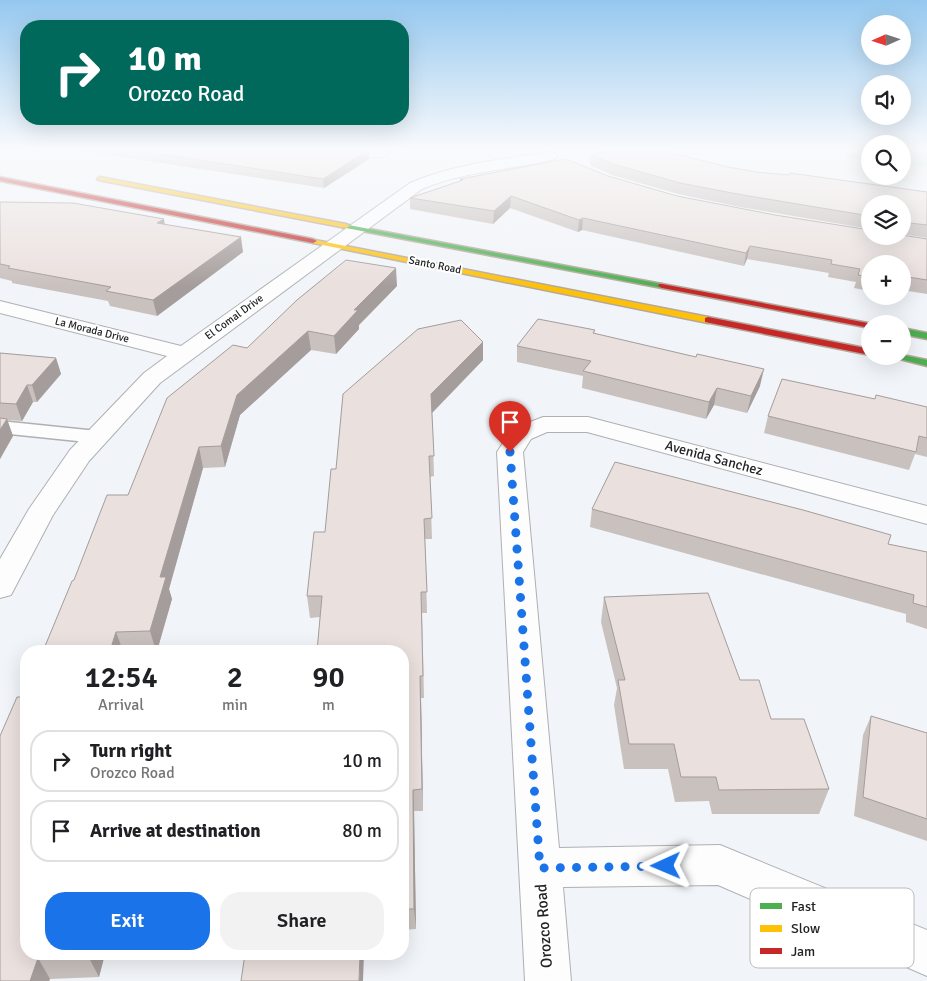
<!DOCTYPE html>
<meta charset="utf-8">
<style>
body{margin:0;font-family:Signika,sans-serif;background:#f2f2f2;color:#202124;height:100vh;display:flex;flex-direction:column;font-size:19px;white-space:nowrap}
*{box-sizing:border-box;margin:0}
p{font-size:16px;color:#757577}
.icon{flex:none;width:28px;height:28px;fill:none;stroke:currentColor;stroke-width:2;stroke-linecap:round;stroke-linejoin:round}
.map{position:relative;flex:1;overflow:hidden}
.details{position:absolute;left:20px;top:645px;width:389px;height:315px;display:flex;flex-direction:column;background:#fff;border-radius:20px;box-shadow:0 5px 20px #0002}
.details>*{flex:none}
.top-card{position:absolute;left:20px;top:20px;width:389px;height:105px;border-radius:20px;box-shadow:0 5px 20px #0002;background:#00695c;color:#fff;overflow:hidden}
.needle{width:32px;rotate:267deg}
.tools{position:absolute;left:861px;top:15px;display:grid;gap:10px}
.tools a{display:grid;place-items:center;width:50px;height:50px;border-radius:50%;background:#fff;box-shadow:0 5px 20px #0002;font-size:25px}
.pin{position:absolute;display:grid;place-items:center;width:42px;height:42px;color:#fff;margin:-51px -21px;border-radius:50% 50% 50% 0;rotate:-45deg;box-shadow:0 0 5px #0007}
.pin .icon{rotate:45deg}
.me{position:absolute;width:55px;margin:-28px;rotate:269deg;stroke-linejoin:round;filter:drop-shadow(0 0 4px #0008)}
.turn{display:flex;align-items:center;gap:18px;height:105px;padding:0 25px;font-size:22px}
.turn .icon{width:65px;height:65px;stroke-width:2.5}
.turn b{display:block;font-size:35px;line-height:42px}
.eta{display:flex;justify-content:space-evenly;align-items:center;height:85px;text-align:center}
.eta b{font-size:30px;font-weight:600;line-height:35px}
.action{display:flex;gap:10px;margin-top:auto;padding:10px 25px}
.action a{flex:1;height:58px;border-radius:20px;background:#1a73e8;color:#fff;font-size:20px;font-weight:600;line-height:58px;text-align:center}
.action a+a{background:#f2f2f2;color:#202124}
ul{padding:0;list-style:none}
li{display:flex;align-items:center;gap:15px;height:62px;margin:0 10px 8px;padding:0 15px;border:2px solid #e0e0e0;border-radius:20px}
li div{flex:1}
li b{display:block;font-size:19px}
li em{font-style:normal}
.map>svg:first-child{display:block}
.green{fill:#cdf4dc}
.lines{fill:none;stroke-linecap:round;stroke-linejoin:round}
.lane-casing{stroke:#aeb0b3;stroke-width:3}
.street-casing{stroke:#aeb0b3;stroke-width:2}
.fast-casing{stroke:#b3a89c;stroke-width:3}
.slow-casing{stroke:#b3a89c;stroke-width:3}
.jam-casing{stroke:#b3a89c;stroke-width:3}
.lane{fill:#fdfdfe;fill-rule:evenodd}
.street{fill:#fdfdfe;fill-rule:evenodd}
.fast{fill:#4caf50;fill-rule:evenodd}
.slow{fill:#ffc107;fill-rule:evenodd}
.jam{fill:#c62828;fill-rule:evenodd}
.wall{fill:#c9c1be}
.shaded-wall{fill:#a49d9b}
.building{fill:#eae0dd;stroke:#a49d9b}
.route{stroke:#1a73e8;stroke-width:9;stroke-dasharray:0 16.2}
.labels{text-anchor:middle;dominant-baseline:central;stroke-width:4;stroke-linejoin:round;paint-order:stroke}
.far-street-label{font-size:11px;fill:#212325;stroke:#fff}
.street-label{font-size:14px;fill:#212325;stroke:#fff}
.near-street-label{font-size:16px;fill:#212325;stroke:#fff}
.key{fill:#fff;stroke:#bcbdbe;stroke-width:1}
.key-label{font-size:14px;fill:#212325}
</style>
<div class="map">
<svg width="927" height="981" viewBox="0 0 927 981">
<rect width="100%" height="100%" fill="#f1f4f8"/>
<path class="green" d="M791,150h79v10z
M903,150h24v17l-24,-3z"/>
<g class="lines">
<g class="lane-casing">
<path id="lane" d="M0,421l97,10 7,2 3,4 -3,4 -7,2 -97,-10z"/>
</g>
<g class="street-casing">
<path id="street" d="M318,150h69l2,3 -2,3 -5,1 -41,-1 -21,-3z
M550,152l5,1 2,3 -2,3c-45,11 -91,12 -133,30l-262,194 -71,78 -36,54 -42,80 -11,3v-39l29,-50 41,-59 74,-77 23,-17 -167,-43v-12l181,45 229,-163c45,-19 93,-24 140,-31z
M543,417h45l339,89v18l-340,-92h-40l-16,7 -8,13 36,396 161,-3 207,85v46l-209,-91 -155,2 8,94h-46l-28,-529 15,-23z"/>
</g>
<g class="fast-casing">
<path id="fast" d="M343,224l319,60 4,2 -4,2 -316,-60h-3z
M902,328l25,5v6l-25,-5z
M902,355l25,5v6l-39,-10z"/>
</g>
<g class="slow-casing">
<path id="slow" d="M100,177l246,47 4,2 -4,2 -248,-48 -1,-1z
M310,239l398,78 4,3 -4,3 -395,-80 -4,-2z"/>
</g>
<g class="jam-casing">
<path id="jam" d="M0,177l313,62 4,2 -4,2 -313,-62z
M659,284h3l211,40h-3v4l-208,-40 -4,-2z
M708,317l162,32v6l-165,-33v-4z"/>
</g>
<use href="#lane" class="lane"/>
<use href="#street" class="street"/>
<use href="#fast" class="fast"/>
<use href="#slow" class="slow"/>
<use href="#jam" class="jam"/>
</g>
<path class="wall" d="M77,150h292v9l-45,29z
M591,155l137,12 29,5 170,20v46l-25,-4v-30h-32v25l-130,-22 -62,-13 -66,-19 -22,-10z
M608,176l69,20 98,19 152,24v55l-25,-4v-26h-32v27l-16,-3 2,-6 -28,-5 1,-4 -82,-14 -3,7 -162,-36 -4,2 -68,-24 -17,16 -83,-15v-11l50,-17v-2z
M0,202l165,22 78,28 -86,64 -47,-10 -2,-5 -96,-18v-2l-12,-3z
M397,286l-38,39v4l-23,25 -25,-4 -71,65 -15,52 -22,1 -34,121 3,10 -15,52h-114l31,-71 54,-85 119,-147z
M595,330l-1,3 166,53 -13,27 -33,-8 -8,14 -124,-31 1,-12 -66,-14v-16z
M483,342v18l-51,53 2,63 -4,1 2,62h-7l2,74h-5l2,85h-3l2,113h-9l2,118 -14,1v-279l-82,-34 -10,1 -3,-22 18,-64 11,-63z
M0,353l56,5 5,16 -24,28h-4l-11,19 -15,-1 6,16 -13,23z
M875,399l52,8v50l-12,-3 -6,16 -145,-37 4,-17z
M592,509l296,35 39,8v77l-21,-7v-8l-316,-87z
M604,597l136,83 31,39 58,70 -10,25h-107l-3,-13 -34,1 -7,-33h-44l-10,-64 3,-17 -16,-66z
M24,697l2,257h79l-6,23 -49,2 -1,2h-49z
M871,716l56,17v108l-73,-25 9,-81z"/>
<path class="shaded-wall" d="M368,150h1v9l-45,29 -1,-9z
M511,196l-1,12 -17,16 1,-13z
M583,218l-1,12 -4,2 1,-12z
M164,219l2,14 -9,-10z
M241,237l2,15 -86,64 -4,-16z
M750,246l-3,13 -3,7 2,-13z
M396,268l1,18 -38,39v4l-23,25 -2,-18 20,-26z
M308,331l3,19 -71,65 -15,52 -4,-21 16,-51z
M483,342v18l-52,54v-20z
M56,358l5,16 -24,28 -5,-17z
M764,369l-4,17 -13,27 4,-17z
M27,385l6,17 -11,19 -6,-17z
M717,388l-3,17 -8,14 3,-17z
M7,419l6,17 -13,23v-29z
M199,447l4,21 -34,121 3,10 -15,52h-1l-6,-20 10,-54z
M116,632l7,19h-13z
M420,676l1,22 2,113 -1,-22z
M413,790l1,21 2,118 -2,-20z
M88,954h17l-6,23 -11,-21z
M360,954h4l-1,27h-4z
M38,958l12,21 -1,2h-19z"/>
<path class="building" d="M134,150h234l-45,29z
M615,150h45l68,17 29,5 32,3 1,-2 137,19v33l-25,-3v-18h-32v12l-127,-21 -63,-12 -67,-19 -22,-9z
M566,159l42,17 69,20 98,19 95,15v6h32v-1l25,4v41l-25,-4v-12h-32v13l-12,-2 2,-6 -29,-5 1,-4 -82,-14 -4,7 -163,-35 -4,2 -68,-24 -17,15 -84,-13 53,-18 -3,-1z
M0,202l73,1 91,16 -7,4 84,14 -88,63 -47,-9 5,-4 -103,-19 2,-2 -10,-2z
M346,260l50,8 -42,42h4l-24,26 -26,-5 -71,64 -16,51 -22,1 -39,130h6l-16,54 -34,1 -6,19h-67l29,-70 2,-1 33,-85h21l39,-97 66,-53 14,3 50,-48z
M538,319l57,11 -2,3 103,24 1,-3 67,15 -13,27 -34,-8 -8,14 -126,-31 8,-10 -74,-15z
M461,320l22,22 -52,52 3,62h-5l3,62 -8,1 3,73h-6l2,84h-3l2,113 -9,1 1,119h-12v-258h-85l5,-55h-15l7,-64h11l6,-63h5l7,-75 75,-65z
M0,353l56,5 -24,27h-5l-11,19 -16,-1z
M782,379l93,20 1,-4 51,12v31l-8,-2 -3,16 -148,-36z
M0,418l7,1 -7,11z
M615,462l188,48 88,25 -3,9 39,8v55l-14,-4 1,-8 -322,-86z
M708,593l32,87h19l12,39h33l25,70 -110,1 -3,-13h-35l-7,-33h-45l-11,-64h7l-21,-83z
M26,692v262h62v2l-50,2 -8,23h-30v-245l17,-39h7z
M871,716l56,17v86l-64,-22z
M245,954h115l-1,27h-118z"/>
<linearGradient id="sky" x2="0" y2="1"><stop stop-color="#95c8ef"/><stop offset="0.52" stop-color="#f9fafc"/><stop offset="1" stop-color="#f9fafc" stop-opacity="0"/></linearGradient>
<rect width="927" height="287" fill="url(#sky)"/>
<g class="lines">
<path class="route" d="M510,452l30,416 126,-2"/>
</g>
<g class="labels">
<g class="far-street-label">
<text transform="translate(435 265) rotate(11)">Santo Road</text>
<text transform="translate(234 317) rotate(-36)">El Comal Drive</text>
<text transform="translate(92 330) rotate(14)">La Morada Drive</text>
</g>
<g class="street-label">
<text transform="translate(714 458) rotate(15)">Avenida Sanchez</text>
</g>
<g class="near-street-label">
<text transform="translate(544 926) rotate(-94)">Orozco Road</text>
</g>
</g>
<rect x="750" y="888" width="164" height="80" rx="8" class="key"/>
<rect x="760" y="903" width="22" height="6" fill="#4caf50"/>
<rect x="760" y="925" width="22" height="7" fill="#ffc107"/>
<rect x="760" y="948" width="22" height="6" fill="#c62828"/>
<g class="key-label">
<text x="791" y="911">Fast</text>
<text x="791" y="933">Slow</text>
<text x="791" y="956">Jam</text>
</g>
</svg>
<div class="tools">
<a><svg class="needle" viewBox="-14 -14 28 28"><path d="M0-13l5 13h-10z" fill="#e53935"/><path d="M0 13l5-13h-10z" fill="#757577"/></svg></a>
<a><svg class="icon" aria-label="sound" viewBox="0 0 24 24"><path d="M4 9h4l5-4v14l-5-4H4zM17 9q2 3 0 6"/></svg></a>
<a><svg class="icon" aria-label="search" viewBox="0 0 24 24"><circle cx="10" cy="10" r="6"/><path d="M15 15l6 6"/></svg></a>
<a><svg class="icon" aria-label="layers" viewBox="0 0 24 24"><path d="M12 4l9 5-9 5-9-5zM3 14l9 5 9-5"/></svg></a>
<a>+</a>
<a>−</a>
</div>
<div class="pin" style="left:510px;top:452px;background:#d93025"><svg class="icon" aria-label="arrive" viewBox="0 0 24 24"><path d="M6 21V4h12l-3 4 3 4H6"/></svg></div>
<svg class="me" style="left:666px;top:866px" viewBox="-20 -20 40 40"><path d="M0-17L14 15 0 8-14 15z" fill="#1a73e8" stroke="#fff" stroke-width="4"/></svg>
<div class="top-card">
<div class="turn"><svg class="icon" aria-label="right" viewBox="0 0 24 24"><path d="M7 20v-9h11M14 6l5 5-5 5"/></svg><div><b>10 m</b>Orozco Road</div></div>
</div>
<section class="details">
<div class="eta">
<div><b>12:54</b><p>Arrival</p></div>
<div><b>2</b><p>min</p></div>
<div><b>90</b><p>m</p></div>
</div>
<ul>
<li><svg class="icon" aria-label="right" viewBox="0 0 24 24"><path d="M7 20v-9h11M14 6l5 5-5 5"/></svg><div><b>Turn right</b><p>Orozco Road</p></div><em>10 m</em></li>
<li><svg class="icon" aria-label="arrive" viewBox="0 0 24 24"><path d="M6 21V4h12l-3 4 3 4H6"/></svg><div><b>Arrive at destination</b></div><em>80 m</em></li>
</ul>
<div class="action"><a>Exit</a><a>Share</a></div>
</section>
</div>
